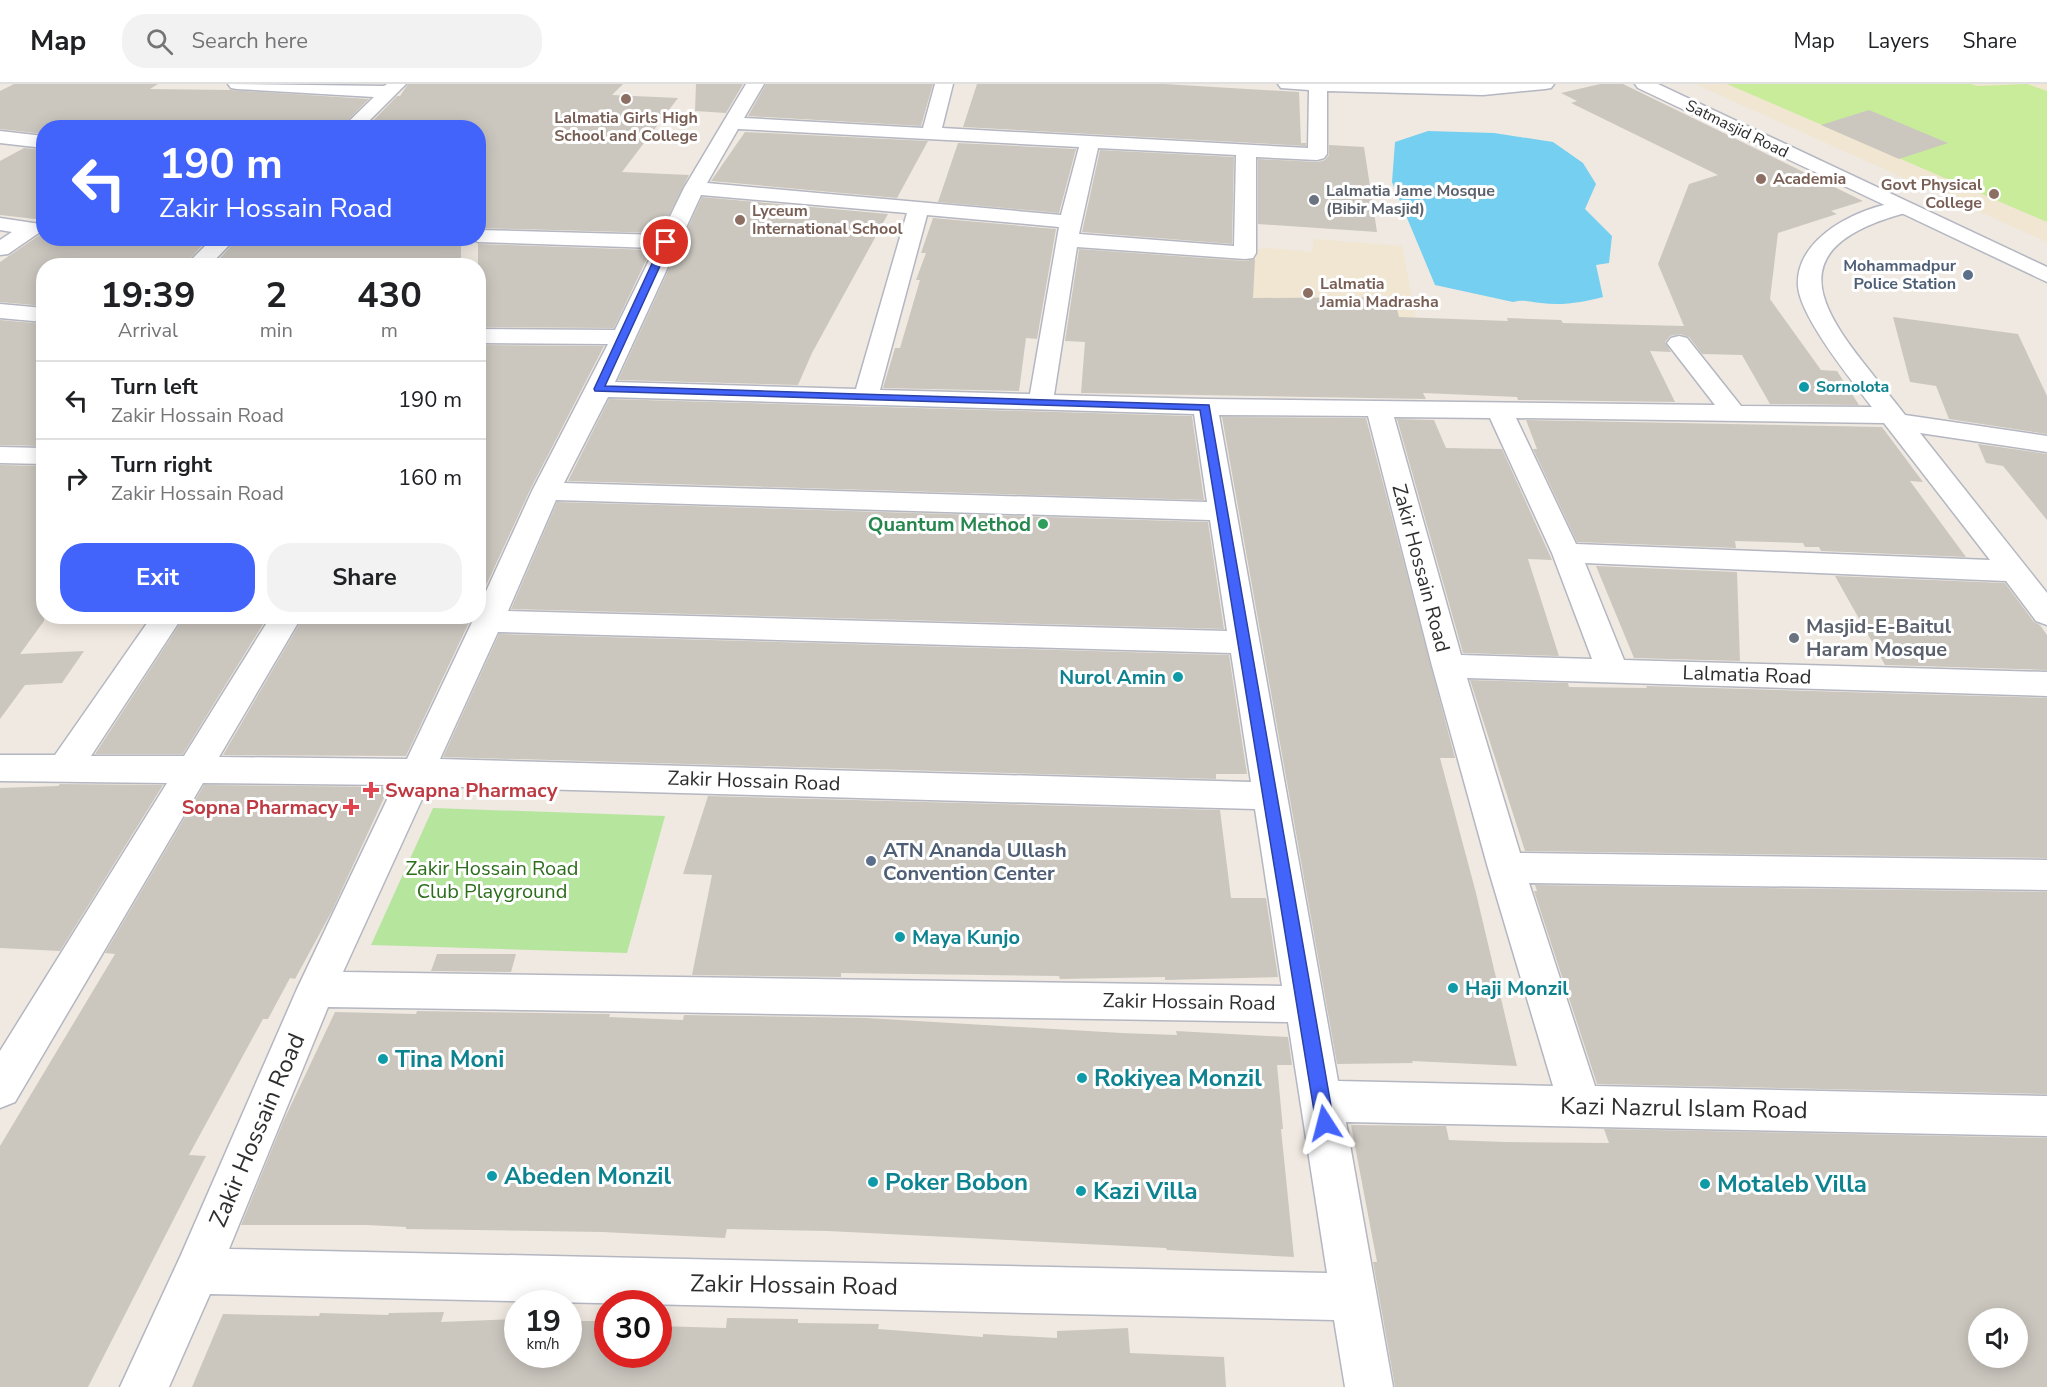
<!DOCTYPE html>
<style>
body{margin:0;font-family:"Nunito Sans",sans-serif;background:#f2f2f2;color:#202124;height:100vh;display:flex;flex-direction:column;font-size:22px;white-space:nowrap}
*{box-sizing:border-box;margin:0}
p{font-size:20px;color:#757577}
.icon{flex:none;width:33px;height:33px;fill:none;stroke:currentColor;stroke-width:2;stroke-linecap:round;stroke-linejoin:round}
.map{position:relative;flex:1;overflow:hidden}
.panel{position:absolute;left:36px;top:174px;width:450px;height:366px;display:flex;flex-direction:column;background:#fff;border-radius:24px;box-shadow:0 3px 15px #0003}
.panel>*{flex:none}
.top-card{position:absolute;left:36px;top:36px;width:450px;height:126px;border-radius:24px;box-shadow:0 3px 15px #0003;background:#4264fb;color:#fff;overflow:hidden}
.tools{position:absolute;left:1968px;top:1224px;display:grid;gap:12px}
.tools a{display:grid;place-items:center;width:60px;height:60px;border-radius:50%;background:#fff;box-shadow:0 3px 15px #0003;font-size:30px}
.speed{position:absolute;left:504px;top:1206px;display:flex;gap:12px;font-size:30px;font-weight:700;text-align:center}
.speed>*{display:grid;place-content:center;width:78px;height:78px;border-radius:50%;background:#fff;box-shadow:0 3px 15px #0003;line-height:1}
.speed small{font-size:15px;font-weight:400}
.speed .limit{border:9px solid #d22;background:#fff;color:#111}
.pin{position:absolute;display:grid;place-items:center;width:51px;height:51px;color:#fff;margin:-26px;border:3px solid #fff;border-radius:50%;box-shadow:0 2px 6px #0007}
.me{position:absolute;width:66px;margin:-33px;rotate:351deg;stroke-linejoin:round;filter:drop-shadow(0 0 4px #0008)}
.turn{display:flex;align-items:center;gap:21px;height:126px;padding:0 24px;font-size:27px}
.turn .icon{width:78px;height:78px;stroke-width:2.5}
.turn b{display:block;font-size:42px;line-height:51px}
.eta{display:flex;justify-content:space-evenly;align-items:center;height:102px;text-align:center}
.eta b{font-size:36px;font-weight:700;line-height:42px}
.cta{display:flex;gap:12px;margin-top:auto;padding:12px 24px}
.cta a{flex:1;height:69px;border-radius:24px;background:#4264fb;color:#fff;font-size:24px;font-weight:700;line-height:69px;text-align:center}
.cta a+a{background:#f2f2f2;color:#202124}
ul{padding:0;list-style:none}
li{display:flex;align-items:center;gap:18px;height:78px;padding:0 24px;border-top:2px solid #e0e0e0}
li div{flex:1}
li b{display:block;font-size:22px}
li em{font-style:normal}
header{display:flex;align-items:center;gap:36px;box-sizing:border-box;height:84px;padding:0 30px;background:#fff;border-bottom:2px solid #e0e0e0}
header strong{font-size:28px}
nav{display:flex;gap:33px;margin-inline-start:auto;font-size:21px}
.search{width:420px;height:54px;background:#f2f2f2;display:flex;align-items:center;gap:15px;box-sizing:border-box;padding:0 21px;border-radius:24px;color:#757577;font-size:22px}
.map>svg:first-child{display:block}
.education{fill:#f0e6d1}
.green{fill:#b6e59e}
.pitch{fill:#c9ec9a}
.water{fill:#75cff0}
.building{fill:#cbc7bf;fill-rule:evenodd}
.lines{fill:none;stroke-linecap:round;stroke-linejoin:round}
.street-casing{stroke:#b4b7c1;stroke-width:3}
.secondary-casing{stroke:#b4b7c1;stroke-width:3}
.street{fill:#fff;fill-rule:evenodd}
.secondary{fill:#fff;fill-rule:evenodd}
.route{fill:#4264fb;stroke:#2b41a3;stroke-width:1.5}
.education-dot{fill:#8d6e63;stroke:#fff;stroke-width:2}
.worship-dot{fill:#6b7280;stroke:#fff;stroke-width:2}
.service-dot{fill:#5c6f8a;stroke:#fff;stroke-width:2}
.culture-dot{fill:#0f9aa8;stroke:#fff;stroke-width:2}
.leisure-dot{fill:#2e9e5b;stroke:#fff;stroke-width:2}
.health-dot{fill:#e0444e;stroke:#fff;stroke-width:2}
.labels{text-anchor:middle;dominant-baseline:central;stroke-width:6;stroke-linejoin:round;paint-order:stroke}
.far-education-label{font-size:16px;font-weight:bold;fill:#785e54;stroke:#fff;text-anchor:start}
.far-street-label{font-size:16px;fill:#2e2e2e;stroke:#fff}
.far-worship-label{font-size:16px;font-weight:bold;fill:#5b616d;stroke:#fff;text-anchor:start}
.far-service-label{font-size:16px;font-weight:bold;fill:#4e5e75;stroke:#fff;text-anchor:end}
.far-culture-label{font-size:16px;font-weight:bold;fill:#0d838f;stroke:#fff;text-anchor:start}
.leisure-label{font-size:20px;font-weight:bold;fill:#27864d;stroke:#fff;text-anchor:end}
.street-label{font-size:20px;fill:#2e2e2e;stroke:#fff}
.worship-label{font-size:20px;font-weight:bold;fill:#5b616d;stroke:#fff;text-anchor:start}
.culture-label{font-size:20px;font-weight:bold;fill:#0d838f;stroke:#fff;text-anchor:start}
.health-label{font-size:20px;font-weight:bold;fill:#be3a42;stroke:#fff;text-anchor:start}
.service-label{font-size:20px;font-weight:bold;fill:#4e5e75;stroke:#fff;text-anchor:start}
.park-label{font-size:20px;fill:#2c6e1b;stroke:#fff}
.near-culture-label{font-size:24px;font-weight:bold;fill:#0d838f;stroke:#fff;text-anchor:start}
.near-street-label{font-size:24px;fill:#2e2e2e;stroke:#fff}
</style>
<header>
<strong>Map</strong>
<div class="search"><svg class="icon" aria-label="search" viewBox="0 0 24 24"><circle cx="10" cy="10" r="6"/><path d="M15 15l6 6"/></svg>Search here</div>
<nav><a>Map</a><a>Layers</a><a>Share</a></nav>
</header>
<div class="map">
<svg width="2047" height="1303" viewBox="0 0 2047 1303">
<rect width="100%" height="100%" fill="#efe9e1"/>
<path class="education" d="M1695,0h352v158l-212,-95z
M1314,155l88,7 18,95 -214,-11 1,-74 59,-8 46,4z"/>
<path class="green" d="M433,724l232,8 -38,137 -256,-8z"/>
<path class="pitch" d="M1727,0h244l6,2 50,-2 20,7v131z"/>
<path class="water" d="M1428,47l66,2 59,9 30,21 13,21 -11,25 27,27 -3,27 -13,2 7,32c-20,5 -40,9 -62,6 -11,-1 -17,-4 -28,-1l-78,-17 -43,-103 3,-40z"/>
<path class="building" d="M14,0h144l-8,5 81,1 138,9 -29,29h-296v6l-44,-5v-38z
M408,0h215l-11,11 66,3 -56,74 67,3 -29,58 -182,-5v-100h-112l31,-32h3z
M696,0h47l-17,29 -31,-2z
M766,0h167l-12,42 -173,-10z
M977,0h187l135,8 2,51h5v3l-343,-19z
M1600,0h23l240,117 -32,10 6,3 -59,19 -8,66 51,71 16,1 22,34 -89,-1 -28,-49 -40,-1 -13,-17 -9,-3 -10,2 -5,6 6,10 -21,-1 25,51 -157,-2 -1,-3 -94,-4 3,6 -345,-6 4,-51 -20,-1 14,-92 166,12 10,-2 -2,39 141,-1 5,20 109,4 -1,-3 54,2 2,3 121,3 -26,-62 31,-80 29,-9 -147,-72 6,-2 -16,-8z
M1869,26l79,33 -49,16 -78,-34z
M745,48l183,9 -31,57 -186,-17z
M958,59l118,6 -17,64 -121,-11z
M1329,61l35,2 13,85 -119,-8v-65l60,3 7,-2 4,-5z
M24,64l20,2v70l-44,-5v-54z
M1100,66l134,7 -2,87 -150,-12z
M702,113l186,17 -76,139 -14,32 -180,-5z
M933,134l123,11 -19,110 -11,-1 -7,53 -136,-3 12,-40h5l20,-68h-4l10,-27h-5z
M44,148v6h165l-26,28h-139v40l-44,-4v-40z
M238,154l223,4v24h-248z
M478,160l173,6 -37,78 -136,-1z
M1893,233l125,17 29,62v38l-98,-15 -13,-33 -26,-4z
M0,236l44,4v122l-44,-1z
M478,261l126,1 -74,144 -52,113z
M609,315l583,17 12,84 -636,-19z
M1222,333l144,1 89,340h-15l36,135 41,173 -105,-5 1,2 -76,1z
M1397,335l37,1 12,28 56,1 50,111 -24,-1 31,97 -96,-3z
M1526,336l356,7 41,55 -13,-1 56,76 -145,-6 -2,-4h-14l-2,-4 -68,-2 1,7 -159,-6 -44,-93h4z
M1978,360l69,10v66l-44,-54 -17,-3z
M0,381l44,1v155l-24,33 64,-3 -22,32 -37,2 -25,34z
M557,418l651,20 16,107 -713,-20z
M1596,482l141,6 3,89 -106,-3z
M1835,492l170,7 29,39 6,3 7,10v35l-162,-5z
M185,532h83l-85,138h-88z
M304,532h168l-66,140 -183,-1z
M499,550l730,21 18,119h-31v5l-773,-22z
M1470,596l98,3 1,4 78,1 -1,-2 401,12v160l-522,-7z
M60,700l103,1 -103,166 -60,-3v-160l58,-2z
M204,701l185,2 -57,124 -37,68 -5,-1 -22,41h-5l-74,136 17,1 -118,231h-88v-241l115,-192 -10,-1z
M708,712l512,14 11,88h35l12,79 -113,3v-3l-105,2 -1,-3 -218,-3v4l-149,-2 20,-100 -29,-1z
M1535,801l512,7v202l-450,-10 -63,-193h3z
M437,870h79l-5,18 -80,-1z
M417,927l193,3 -1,3 74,3 1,-5 183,3 255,15 55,2 -1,-4 112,6 4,28h-15l6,64h-2l13,128 -127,-7 -1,-2 -338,-17 -101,-2 -2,9 -123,-6 -196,-3v-2l-39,-2h-126l42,-103 52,-110 81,2z
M1351,1041l95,1 3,14 56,2 104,1 -5,-14 443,9v249h-652l-22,-125h4zM1978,1234h40v40h-40z
M444,1228l-3,10 77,-3v35h50v-33h40v33h50v-28l68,2 1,-10 71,1v4l81,1 -1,5 105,8v-3l74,4v-7l71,-3 2,25 94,4 2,30h-1034l31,-73 96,2 1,-3 68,2 1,-2z"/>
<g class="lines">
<g class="street-casing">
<path id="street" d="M228,0l156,2 3,-2h19l-44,44h-20l32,-31 -137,-8 -6,-1z
M746,0h18l-20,34 179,10 12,-44h18l-11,44 366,20 1,-58 -28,-2 -3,-4h276l-3,4 -6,1 -62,6 -156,-4v63l-3,4 -7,2 -61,-3v96l-3,5 -8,1 -168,-12 -23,148 151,4 510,6 -48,-62 4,-5 8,-2 8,2 54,68 131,1c-20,-26 -72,-90 -74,-121 -2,-30 22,-52 45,-65 17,-9 47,-22 66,-17l3,4 -3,4c-159,41 -65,123 -4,203l142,21v16l-127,-19 127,160v32l-11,-4 -30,-40 -421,-18 39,97 423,12v24l-580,-18 53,175 527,7v30l-518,-7 66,203 452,10v40l-701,-14 47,265h-48l-11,-67 -1124,-26 -41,93h-49l61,-132 116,-266 97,-204 -191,-2 -188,319 -15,6v-57l167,-268 -167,-2v-26h55l97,-139h31l-92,140h93l87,-140h31l-83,141 188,2 68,-143h3v-7l54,-118 76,-147 -130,-1v-14l137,1 40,-82 -177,-6 -9,-4h9v-8l183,5 23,-47zM738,45l341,18 -18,68 -354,-32zM1098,64l138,7 -2,91 -155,-12zM701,111l206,18 -51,176 -241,-7zM927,131l132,12 -29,167 -150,-4zM608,313l586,17 13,88 -643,-19zM1219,331l149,1 64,250 56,202 65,218 -215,-5zM1394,333l96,1 62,135 40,106 -131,-4zM1516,334l368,5 106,137 -414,-16zM556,416l654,20 17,111 -719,-20zM498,548l733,21 20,129 -811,-23zM428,702l827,23 27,177 -939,-14zM328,923l960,15 39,251 -1098,-24z
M0,47l44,5v12l-44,-5z
M0,134l40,6 4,4 -4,4 -32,22 -8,1v-15l12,-8 -12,-2z
M213,154h23l-27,28h-24z
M0,220l44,4v14l-44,-4z
M0,363l44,1v16l-44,-1z"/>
</g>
<g class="secondary-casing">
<path id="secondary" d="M1635,0h23l389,183v15l-409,-194z"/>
</g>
<use href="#street" class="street"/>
<use href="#secondary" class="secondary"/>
</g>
<path class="route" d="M666,155l5,3 -66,144 604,19 125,718 -3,6 -6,3 -6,-3 -3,-6 -116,-713 -605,-19 -1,-2 68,-147z"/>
<g class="education-dot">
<circle cx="626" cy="15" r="6"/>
<circle cx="1761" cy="95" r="6"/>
<circle cx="1994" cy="110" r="6"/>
<circle cx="740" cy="136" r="6"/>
<circle cx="1308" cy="209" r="6"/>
</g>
<g class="worship-dot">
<circle cx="1314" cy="116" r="6"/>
<circle cx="1794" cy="554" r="6"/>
</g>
<g class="service-dot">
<circle cx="1968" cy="191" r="6"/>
<circle cx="871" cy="777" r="6"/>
</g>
<g class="culture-dot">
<circle cx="1804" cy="303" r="6"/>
<circle cx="1178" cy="593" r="6"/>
<circle cx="900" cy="853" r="6"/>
<circle cx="1453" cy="904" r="6"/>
<circle cx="383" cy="975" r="6"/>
<circle cx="1082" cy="994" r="6"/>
<circle cx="492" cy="1092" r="6"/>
<circle cx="873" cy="1098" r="6"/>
<circle cx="1705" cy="1100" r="6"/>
<circle cx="1081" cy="1107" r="6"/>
</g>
<circle class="leisure-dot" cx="1043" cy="440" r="6"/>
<g class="health-dot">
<path d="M368 697h6v6h6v6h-6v6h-6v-6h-6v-6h6z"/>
<path d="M348 714h6v6h6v6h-6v6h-6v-6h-6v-6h6z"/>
</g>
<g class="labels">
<g class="far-education-label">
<text x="626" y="34" text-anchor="middle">Lalmatia Girls High<tspan x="626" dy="18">School and College</tspan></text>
<text x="1773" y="95">Academia</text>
<text x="1982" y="101" text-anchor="end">Govt Physical<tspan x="1982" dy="18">College</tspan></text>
<text x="752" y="127">Lyceum<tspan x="752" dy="18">International School</tspan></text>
<text x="1320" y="200">Lalmatia<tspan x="1320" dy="18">Jamia Madrasha</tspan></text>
</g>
<g class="far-street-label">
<text transform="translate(1737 45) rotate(26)">Satmasjid Road</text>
</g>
<g class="far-worship-label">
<text x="1326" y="107">Lalmatia Jame Mosque<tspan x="1326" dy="18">(Bibir Masjid)</tspan></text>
</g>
<g class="far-service-label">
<text x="1956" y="182">Mohammadpur<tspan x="1956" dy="18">Police Station</tspan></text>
</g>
<g class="far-culture-label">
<text x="1816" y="303">Sornolota</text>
</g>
<g class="leisure-label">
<text x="1031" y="440">Quantum Method</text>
</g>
<g class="street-label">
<text transform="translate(1421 484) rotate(75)">Zakir Hossain Road</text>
<text transform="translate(1747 591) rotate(2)">Lalmatia Road</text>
<text transform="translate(754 697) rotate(2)">Zakir Hossain Road</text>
<text transform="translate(1189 918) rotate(1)">Zakir Hossain Road</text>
</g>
<g class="worship-label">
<text x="1806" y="542">Masjid-E-Baitul<tspan x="1806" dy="23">Haram Mosque</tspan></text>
</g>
<g class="culture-label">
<text x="1166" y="593" text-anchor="end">Nurol Amin</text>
<text x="912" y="853">Maya Kunjo</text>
<text x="1465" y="904">Haji Monzil</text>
</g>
<g class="health-label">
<text x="385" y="706">Swapna Pharmacy</text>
<text x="338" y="723" text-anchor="end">Sopna Pharmacy</text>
</g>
<g class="service-label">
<text x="883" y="766">ATN Ananda Ullash<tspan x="883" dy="23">Convention Center</tspan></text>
</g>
<g class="park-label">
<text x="492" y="784">Zakir Hossain Road<tspan x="492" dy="23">Club Playground</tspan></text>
</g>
<g class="near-culture-label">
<text x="395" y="975">Tina Moni</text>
<text x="1094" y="994">Rokiyea Monzil</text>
<text x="504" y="1092">Abeden Monzil</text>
<text x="885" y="1098">Poker Bobon</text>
<text x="1717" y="1100">Motaleb Villa</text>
<text x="1093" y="1107">Kazi Villa</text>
</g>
<g class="near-street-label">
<text transform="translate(1684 1024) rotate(1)">Kazi Nazrul Islam Road</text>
<text transform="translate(257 1046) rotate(-67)">Zakir Hossain Road</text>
<text transform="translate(794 1201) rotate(1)">Zakir Hossain Road</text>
</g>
</g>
</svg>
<div class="tools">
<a><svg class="icon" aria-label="sound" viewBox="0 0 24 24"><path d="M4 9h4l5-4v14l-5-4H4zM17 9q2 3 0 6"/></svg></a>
</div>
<div class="speed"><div>19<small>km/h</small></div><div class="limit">30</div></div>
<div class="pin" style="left:666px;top:158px;background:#d93025"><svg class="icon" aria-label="arrive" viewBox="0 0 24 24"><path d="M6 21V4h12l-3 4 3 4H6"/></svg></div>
<svg class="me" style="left:1325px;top:1039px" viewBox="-20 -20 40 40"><path d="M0-17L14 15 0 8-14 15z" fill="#4264fb" stroke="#fff" stroke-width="4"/></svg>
<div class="top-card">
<div class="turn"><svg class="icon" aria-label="left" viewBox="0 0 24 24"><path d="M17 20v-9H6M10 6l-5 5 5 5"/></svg><div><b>190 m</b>Zakir Hossain Road</div></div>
</div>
<section class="panel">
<div class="eta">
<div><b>19:39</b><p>Arrival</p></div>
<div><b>2</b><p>min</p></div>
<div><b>430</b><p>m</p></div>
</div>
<ul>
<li><svg class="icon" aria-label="left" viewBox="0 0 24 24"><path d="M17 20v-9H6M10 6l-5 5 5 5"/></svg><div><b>Turn left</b><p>Zakir Hossain Road</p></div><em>190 m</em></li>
<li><svg class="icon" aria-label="right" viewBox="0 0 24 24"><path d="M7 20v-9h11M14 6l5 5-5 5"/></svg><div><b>Turn right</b><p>Zakir Hossain Road</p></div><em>160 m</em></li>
</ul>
<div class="cta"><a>Exit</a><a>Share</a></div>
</section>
</div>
